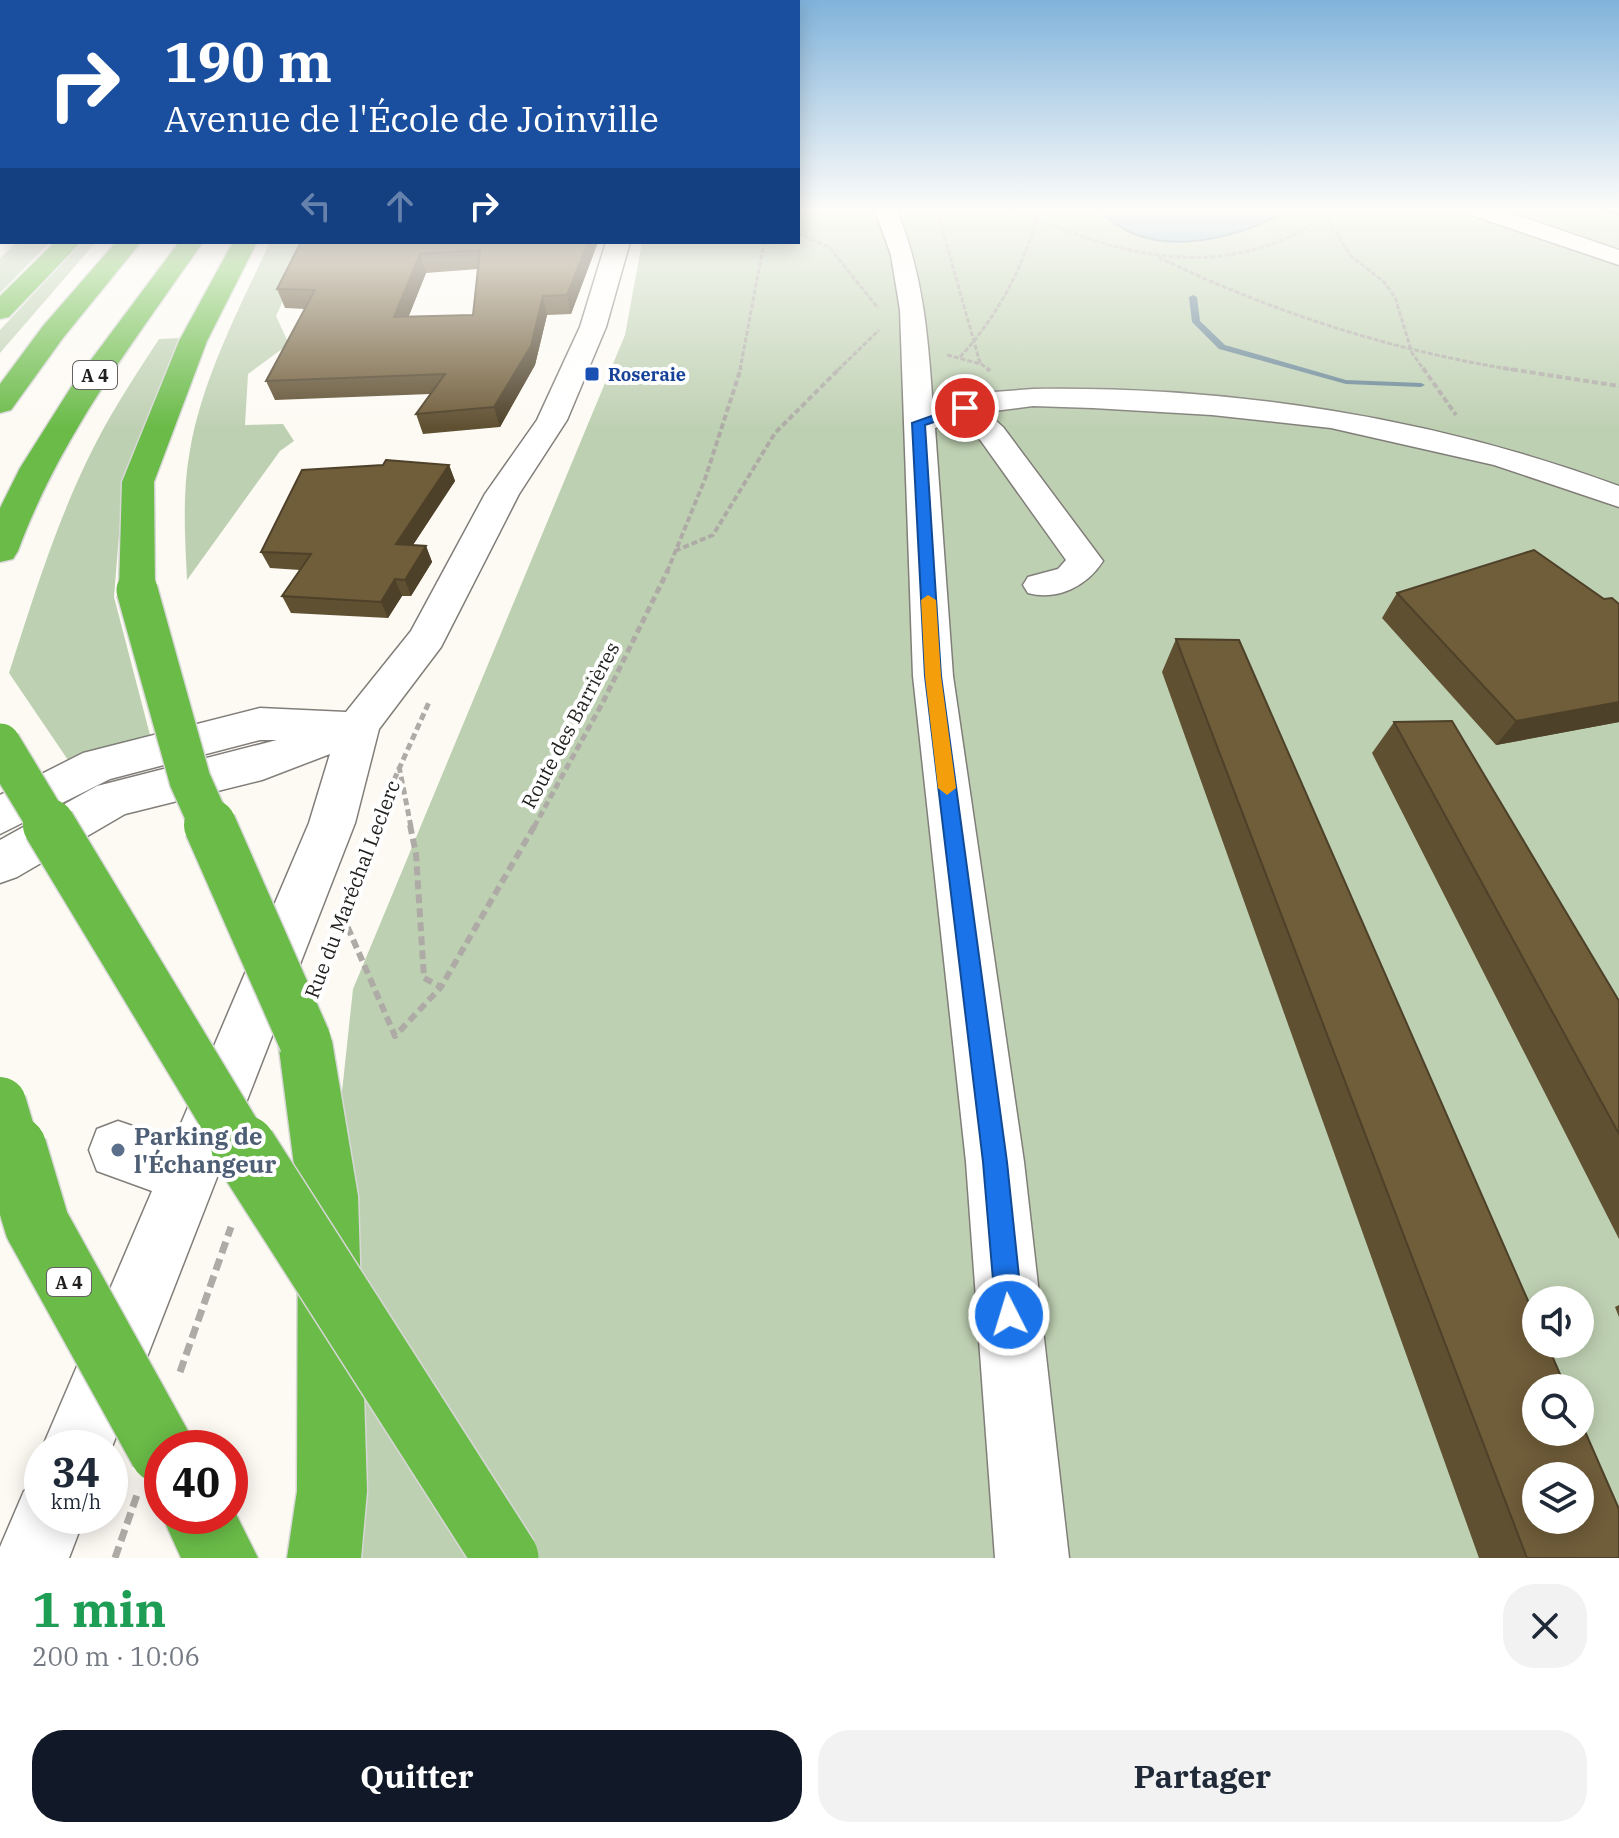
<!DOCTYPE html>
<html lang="fr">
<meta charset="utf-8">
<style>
body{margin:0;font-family:"IBM Plex Serif",serif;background:#f2f2f3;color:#1f2937;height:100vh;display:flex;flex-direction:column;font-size:30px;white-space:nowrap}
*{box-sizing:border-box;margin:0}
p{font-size:26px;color:#747a83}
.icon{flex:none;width:44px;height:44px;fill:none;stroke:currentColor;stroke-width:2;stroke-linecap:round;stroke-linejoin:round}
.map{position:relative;height:1558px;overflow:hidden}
.details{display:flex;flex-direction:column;background:#fff;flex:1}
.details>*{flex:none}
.top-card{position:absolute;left:0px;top:0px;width:800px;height:244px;box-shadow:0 4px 20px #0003;background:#1a4fa0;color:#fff;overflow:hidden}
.tools{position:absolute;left:1522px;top:1286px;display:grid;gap:16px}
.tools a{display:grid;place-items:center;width:72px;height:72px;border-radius:50%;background:#fff;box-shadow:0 4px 20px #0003;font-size:40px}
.speed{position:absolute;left:24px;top:1430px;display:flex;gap:16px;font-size:40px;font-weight:700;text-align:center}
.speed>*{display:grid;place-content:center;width:104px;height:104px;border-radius:50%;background:#fff;box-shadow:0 4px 20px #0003;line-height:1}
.speed small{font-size:20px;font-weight:400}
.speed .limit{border:12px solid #d22;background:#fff;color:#111}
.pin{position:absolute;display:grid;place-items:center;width:68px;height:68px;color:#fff;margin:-34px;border:4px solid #fff;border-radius:50%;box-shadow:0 2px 8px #0007}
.me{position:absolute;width:88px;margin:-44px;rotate:355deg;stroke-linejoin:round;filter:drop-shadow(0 0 6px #0008)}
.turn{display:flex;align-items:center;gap:28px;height:168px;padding:0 32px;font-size:36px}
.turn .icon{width:104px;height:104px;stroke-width:2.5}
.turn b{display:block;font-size:56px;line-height:68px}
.lanes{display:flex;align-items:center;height:76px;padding:0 32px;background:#0003;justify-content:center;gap:40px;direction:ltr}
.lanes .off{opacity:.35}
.round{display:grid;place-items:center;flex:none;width:84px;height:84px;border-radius:32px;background:#f2f2f3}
.head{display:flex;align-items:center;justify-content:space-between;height:136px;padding:0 32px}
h1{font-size:48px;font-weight:800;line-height:60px;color:#1e9e55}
.primary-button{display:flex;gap:16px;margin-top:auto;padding:16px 32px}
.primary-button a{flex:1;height:92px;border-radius:32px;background:#111827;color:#fff;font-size:32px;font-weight:800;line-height:92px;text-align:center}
.primary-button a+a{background:#f2f2f3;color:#1f2937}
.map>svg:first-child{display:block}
.green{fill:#bed0b2;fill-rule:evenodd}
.water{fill:#87b2c8;stroke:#688695;stroke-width:2}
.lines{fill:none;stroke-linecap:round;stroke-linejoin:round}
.stream{fill:#688695;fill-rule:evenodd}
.minor-casing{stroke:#817e79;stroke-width:3}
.highway-casing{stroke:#d7d7d6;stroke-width:3}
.path-far4{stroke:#aeaba6;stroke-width:3;stroke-dasharray:5 2;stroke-linecap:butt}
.path-far3{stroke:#aeaba6;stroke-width:4;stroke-dasharray:6 3;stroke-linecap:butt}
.path-far2{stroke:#aeaba6;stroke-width:5;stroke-dasharray:7 4;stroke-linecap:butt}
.path-far1{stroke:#aeaba6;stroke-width:6;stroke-dasharray:9 5;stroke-linecap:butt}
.path{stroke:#aeaba6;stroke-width:7;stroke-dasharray:12 6;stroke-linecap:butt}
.minor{fill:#fff;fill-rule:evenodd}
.highway{fill:#6abb48;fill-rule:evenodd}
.highway-bridge-far2-casing{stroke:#d7d7d6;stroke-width:44;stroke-linecap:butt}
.highway-bridge-far1-casing{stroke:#d7d7d6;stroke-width:55;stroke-linecap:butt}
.highway-bridge-casing{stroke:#d7d7d6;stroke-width:68;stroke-linecap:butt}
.highway-bridge-far2{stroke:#6abb48;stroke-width:41}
.highway-bridge-far1{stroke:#6abb48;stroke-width:52}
.highway-bridge{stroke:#6abb48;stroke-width:65}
.wall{fill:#605032;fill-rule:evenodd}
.shaded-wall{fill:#4e4129}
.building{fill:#705d3a;stroke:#4e4129;stroke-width:2;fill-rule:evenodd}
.route{fill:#1a73e8;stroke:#114b97;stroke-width:2}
.slow{fill:#f59e0b}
.transit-dot{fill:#1a4fb4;stroke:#fff;stroke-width:3}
.service-dot{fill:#5c6f8a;stroke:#fff;stroke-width:3}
.labels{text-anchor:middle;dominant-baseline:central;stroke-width:8;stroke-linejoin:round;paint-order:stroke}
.far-transit-label{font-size:18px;font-weight:bold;fill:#164399;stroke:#fff;text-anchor:start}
.shield{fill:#fff;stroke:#646261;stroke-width:2}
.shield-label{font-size:18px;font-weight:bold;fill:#211f1d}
.street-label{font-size:20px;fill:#211f1d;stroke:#fff}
.near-service-label{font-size:24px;font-weight:bold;fill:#4e5e75;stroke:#fff;text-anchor:start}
</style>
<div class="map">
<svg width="1619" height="1558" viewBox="0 0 1619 1558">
<rect width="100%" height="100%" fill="#fdfaf4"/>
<path class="green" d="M798,210h821v1348h-1327l61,-569 272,-654 17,-93h156zM1536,1300h44v44h-44zM1536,1388h44v44h-44zM1536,1476h44v44h-44z
M17,242h33l-50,51v-35z
M82,242h14l-96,111v-23z
M270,242h40l-34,74 13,28 -41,30 -3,51 38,-1 11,17 -14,10 -93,129c-2,-43 -5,-88 3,-130 13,-73 49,-141 80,-208z
M182,338l-43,111 -18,61 -7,87 36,138 -80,28 -61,-90c28,-87 55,-176 101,-256 15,-26 32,-52 49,-78z"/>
<path class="water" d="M1101,210h187c-51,31 -143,52 -187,0z"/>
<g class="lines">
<path class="stream" d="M1193,295l4,2 3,24 25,24 121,35 75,3 4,2 -4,2 -75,-3 -127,-35 -27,-27 -3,-25z"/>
<g class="minor-casing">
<path id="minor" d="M875,210h22c27,68 31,127 36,198l61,-16 39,-3c199,-3 399,28 586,97v21l-125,-42 -163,-37 -119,-13 -119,-7 -60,-2 -47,6 17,15 100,134c-16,25 -45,40 -75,32l-5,-8 5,-8 30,-8 8,-9 -85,-119 -21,-22 -25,9 18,248 71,486 45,396h-74l-29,-396 -53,-486 -13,-366 -9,-55z
M1468,210h34l117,40v15l-148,-50z
M606,242h24l-24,85 -39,93 -48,74 -78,153 -62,82 -24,94 -245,629v-4h-68l110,-257 -55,-20 -8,-21 8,-21 21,-8 56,19 135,-317 21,-69 -68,26 -137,34 -108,63 -17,6v-43l97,-54 180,-46h-17l-150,39 -110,55v-39l83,-42 177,-45 86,4 65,-81 74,-137 52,-74 43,-93z
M42,1483v33h43l-16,42h-69v-11l24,-56z"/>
</g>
<g class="highway-casing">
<path id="highway" d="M55,242h26l-72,75 -9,2v-23z
M116,242h25l-78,96 -52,72 -11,3v-29l43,-58z
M179,242h24c-70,101 -142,193 -185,309l-5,8 -13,3v-54l20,-40 53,-84z
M233,242h24l-50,99 -53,141 1,108 -5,8 -13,4 -13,-4 -5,-8 3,-108 57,-141z
M305,1015l19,8 8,18 26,155 9,295 -6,67h-74l10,-67 1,-295 -20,-155 8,-18z
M230,1502l28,56h-77l-19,-42h68z"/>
</g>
<path class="path-far4" d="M937,210l43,153
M1015,210c80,34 161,64 248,37 24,-8 46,-17 62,-37
M1324,213l27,43 33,26 11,15 17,56 12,17
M798,233l31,14 49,61
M1158,257c114,55 231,93 357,113
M947,355l34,9 8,6
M960,357c38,-41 65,-93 79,-147
M740,370l24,-128
M838,370l41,-40"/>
<path class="path-far3" d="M987,368l3,3
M1423,368l33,47
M1503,368l116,18
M675,551l38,-16 62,-102 65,-65
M667,572l38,-93 36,-111"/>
<path class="path-far2" d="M399,766l12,61
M385,800l45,-100
M534,827l69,-125 65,-132"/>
<path class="path-far1" d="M410,825l6,29 8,124 17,9 94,-162
M342,914l53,122 46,-49"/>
<path class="path" d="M180,1372l51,-145
M115,1558l22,-63"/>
<use href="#minor" class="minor"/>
<use href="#highway" class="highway"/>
<g class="highway-bridge-far2-casing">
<path id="highway-bridge-far2" d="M137,590l53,190 21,47
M0,744l50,83"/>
</g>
<g class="highway-bridge-far1-casing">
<path id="highway-bridge-far1" d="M49,825l196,325
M210,825l95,216
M0,1103l14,47"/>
</g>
<g class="highway-bridge-casing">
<path id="highway-bridge" d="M14,1148l23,77 125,226
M244,1148l262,410"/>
</g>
<use href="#highway-bridge-far2" class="highway-bridge-far2"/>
<use href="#highway-bridge-far1" class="highway-bridge-far1"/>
<use href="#highway-bridge" class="highway-bridge"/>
</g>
<path class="wall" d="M1601,210h18v6z
M301,242h297l-27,72 -24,1 -12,50 -35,62 -77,7 -7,-20 14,-20 -155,6 -9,-19 39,-72 -20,-1 -8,-19zM478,269l-5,46 -65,2 18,-44z
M449,465l6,16 -42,64 13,1 6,16 -21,34h-9l-14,22 -97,-5 -9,-17 18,-26 -30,-2 -9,-16z
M1397,593l207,6 15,5v118l-123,23 -114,-127z
M1176,639l443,919h-140l-317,-886z
M1394,722l225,279v238l-247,-486z
M1619,1305v12l-4,-10z"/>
<path class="shaded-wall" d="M588,242h10l-27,72 -4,-19z
M420,254l6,19 -25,63 -7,-19z
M543,296l4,19 -12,50 -35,62 -6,-20z
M449,465l6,16 -52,79 -7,-16z
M426,546l6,16 -21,34 -6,-16z
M395,579l7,17 -14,22 -7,-16z
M1619,702v20l-123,23 20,-24z"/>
<path class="building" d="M301,242h287l-21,53 -24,1 -12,50 -37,61 -78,7 29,-40 -179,7 49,-91 -38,-1zM480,250l-7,65 -79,2 26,-63z
M386,460l63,5 -53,79 30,2 -21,34 -10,-1 -14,23 -99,-6 29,-42 -50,-2 41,-82 81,-5z
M1534,550l70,49 8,-1 7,6v98l-103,19 -119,-128z
M1176,639l63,1 297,679v25h11l19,44h-30v44h44v-12l39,89v49h-92zM1536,1476h44v44h-44z
M1452,721l167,280v133l-225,-412z"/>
<linearGradient id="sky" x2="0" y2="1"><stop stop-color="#81b3db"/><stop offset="0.49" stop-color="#fefdfa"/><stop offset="1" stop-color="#fefdfa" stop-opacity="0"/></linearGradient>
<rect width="1619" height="428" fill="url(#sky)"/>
<path class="route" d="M965,404l7,4 -2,2 -45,15 16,251 66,486 16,153 -4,9 -10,4 -9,-4 -4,-9 -13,-153 -58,-486 -13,-253z"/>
<path class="slow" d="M928,595l8,5 5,76 15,112 -9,7 -9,-7 -13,-112 -4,-76z"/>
<rect class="transit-dot" x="584" y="366" width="16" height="16" rx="4"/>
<circle class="service-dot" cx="118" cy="1150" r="8"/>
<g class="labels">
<g class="far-transit-label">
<text x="608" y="374">Roseraie</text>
</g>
<g class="shield">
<rect x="73" y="361" width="44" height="28" rx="6"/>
<rect x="47" y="1268" width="44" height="28" rx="6"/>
</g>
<g class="shield-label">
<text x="95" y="375">A 4</text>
<text x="69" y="1282">A 4</text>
</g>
<g class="street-label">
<text transform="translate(570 725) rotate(-62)">Route des Barrières</text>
<text transform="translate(352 889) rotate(-69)">Rue du Maréchal Leclerc</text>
</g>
<g class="near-service-label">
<text x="134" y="1136">Parking de<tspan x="134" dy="28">l'Échangeur</tspan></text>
</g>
</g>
</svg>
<div class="tools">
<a><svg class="icon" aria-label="sound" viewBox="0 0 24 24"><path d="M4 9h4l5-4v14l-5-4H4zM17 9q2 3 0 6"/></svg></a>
<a><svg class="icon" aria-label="search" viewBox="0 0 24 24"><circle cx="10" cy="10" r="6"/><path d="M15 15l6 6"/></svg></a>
<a><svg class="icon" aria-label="layers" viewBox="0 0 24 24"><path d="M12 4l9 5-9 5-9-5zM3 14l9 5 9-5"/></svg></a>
</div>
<div class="speed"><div>34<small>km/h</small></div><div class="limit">40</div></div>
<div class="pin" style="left:965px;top:408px;background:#d93025"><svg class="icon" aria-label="arrive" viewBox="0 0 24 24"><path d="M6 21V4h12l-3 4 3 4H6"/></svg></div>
<svg class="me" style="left:1009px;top:1315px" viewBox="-20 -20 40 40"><circle r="17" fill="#1a73e8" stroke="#fff" stroke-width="3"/><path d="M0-11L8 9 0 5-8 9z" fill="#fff"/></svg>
<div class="top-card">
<div class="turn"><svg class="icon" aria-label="right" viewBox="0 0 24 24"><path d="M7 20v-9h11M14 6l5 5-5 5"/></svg><div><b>190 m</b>Avenue de l'École de Joinville</div></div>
<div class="lanes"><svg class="icon off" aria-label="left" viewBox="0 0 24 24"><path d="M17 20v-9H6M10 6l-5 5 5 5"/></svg><svg class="icon off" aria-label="ahead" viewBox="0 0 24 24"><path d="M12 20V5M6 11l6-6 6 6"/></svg><svg class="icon" aria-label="right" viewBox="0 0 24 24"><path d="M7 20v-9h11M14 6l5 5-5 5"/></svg></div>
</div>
</div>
<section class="details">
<div class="head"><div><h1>1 min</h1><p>200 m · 10:06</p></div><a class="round"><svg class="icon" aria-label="close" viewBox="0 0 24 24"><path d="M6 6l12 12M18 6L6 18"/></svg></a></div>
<div class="primary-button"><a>Quitter</a><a>Partager</a></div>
</section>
